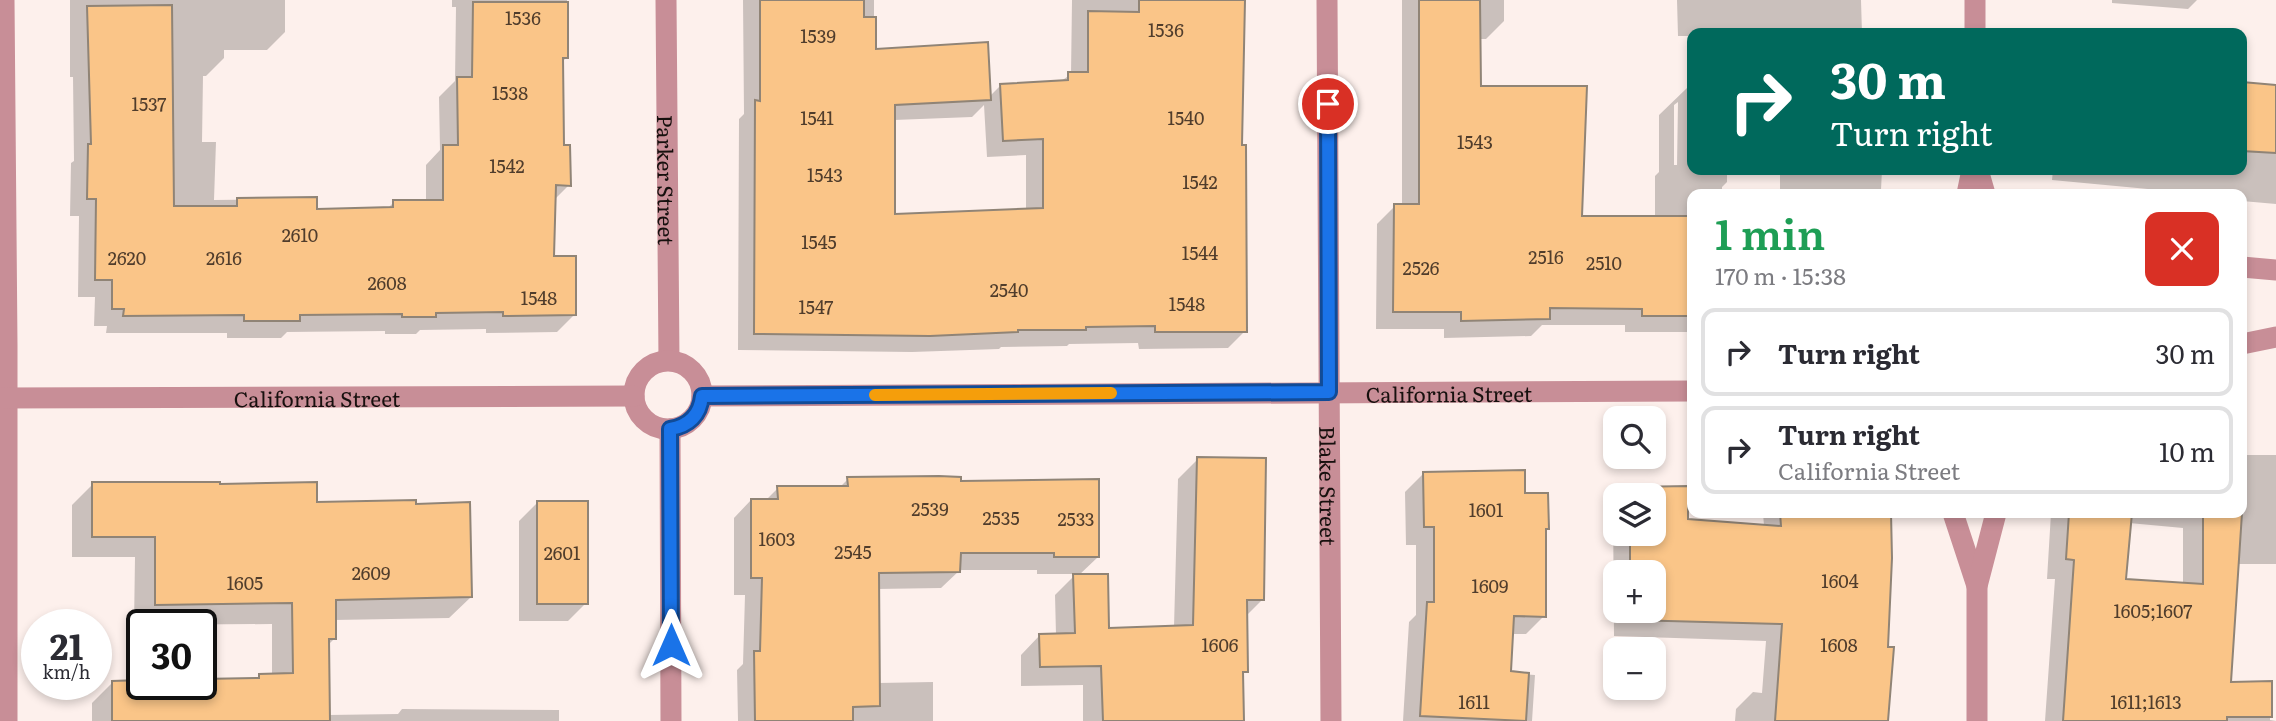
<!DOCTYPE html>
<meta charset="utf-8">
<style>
body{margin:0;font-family:Literata,serif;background:#f2f2f3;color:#2b2b33;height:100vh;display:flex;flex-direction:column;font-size:26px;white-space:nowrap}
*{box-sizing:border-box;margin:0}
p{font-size:23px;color:#7c7c81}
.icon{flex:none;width:38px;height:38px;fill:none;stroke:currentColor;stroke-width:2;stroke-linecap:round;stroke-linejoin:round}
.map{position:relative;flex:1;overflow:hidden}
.side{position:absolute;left:1687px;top:189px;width:560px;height:329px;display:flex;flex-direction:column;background:#fff;border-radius:14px;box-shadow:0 4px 10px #0003}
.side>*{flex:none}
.hud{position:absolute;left:1687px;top:28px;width:560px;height:147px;border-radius:14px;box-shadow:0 4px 10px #0003;background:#00695c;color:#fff;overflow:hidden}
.fabs{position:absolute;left:1603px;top:406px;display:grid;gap:14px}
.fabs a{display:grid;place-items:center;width:63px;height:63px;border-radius:14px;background:#fff;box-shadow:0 4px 10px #0003;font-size:35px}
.speed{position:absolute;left:21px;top:609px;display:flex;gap:14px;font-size:35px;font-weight:700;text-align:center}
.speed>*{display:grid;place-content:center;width:91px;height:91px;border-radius:50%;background:#fff;box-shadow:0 4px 10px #0003;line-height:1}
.speed small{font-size:18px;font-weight:400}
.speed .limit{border:4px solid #111;border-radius:10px;background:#fff;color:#111}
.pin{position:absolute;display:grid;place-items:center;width:60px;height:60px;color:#fff;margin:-30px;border:4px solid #fff;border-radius:50%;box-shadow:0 2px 7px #0007}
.me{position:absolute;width:77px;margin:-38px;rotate:0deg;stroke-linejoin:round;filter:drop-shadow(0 0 5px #0008)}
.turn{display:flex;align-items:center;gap:24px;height:147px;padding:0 28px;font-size:32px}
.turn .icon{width:91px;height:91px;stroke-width:2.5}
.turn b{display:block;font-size:49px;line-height:60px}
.round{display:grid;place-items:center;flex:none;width:74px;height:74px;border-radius:14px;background:#f2f2f3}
.headline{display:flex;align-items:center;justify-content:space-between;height:119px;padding:0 28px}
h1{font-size:42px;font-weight:600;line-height:52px;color:#1e9e55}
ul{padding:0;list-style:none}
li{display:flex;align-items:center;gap:21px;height:88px;margin:0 14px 10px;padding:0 14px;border:4px solid #e1e1e2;border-radius:14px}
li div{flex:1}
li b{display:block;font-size:26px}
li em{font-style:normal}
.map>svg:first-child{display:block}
.shadow{fill:#0003;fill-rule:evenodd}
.building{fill:#fac588;stroke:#908476;stroke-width:2}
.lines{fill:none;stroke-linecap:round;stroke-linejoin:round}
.minor{stroke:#c88e97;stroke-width:21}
.route-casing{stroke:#114b97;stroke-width:18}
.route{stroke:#1a73e8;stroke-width:12}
.slow{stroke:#f59e0b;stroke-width:12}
.labels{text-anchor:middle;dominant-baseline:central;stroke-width:7;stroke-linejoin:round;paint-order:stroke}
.number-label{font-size:18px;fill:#503d2c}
.street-label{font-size:21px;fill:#17100e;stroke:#fdf0ec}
</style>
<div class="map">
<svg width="2276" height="721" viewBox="0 0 2276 721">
<rect width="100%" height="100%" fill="#fdf0ec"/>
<path class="shadow" d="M70,0h215v32l-18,18h-43v8l-18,18h-3l-1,66h14l-2,58 102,-1 -1,11 72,-1 7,-7h32v-37l14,-15 -1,-53 16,-16 1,-74h-4v-7h115v57l-5,5v85l7,38 -15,15 -2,58 23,56 -18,18 -71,1v-4l-66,1 -4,4h-31v-3l-98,1 -6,6h-54v-5h-121l1,-7h-13l1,-29h-17l1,-81h-9l1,-53 3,-2 -1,-84h-3z
M743,0h131v51l115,46 12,-12 59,-3 11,-8 1,-74h171l-3,146 5,185 -17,17 -89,1 -1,-6 -69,1 -2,2 -66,1 -2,2 -87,3 -174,-2 1,-231 5,-5zM984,105l3,52 39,-2v55l-133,6 1,-96 78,-3z
M1402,0h102v21l-18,18h-7v49l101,129 75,1v-42l4,-4v-57l28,-27h5v82h190l-1,20h20v4h-121v-20h-53v8l-5,5v7h-30v138h-67v-7h-83l-11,11 -87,2v-9h-68l1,-105 18,-18h7zM1678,102l-1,63h-3v-60z
M1677,0h184l1,33h-170v3h-14z
M2112,0h85l-9,9 -76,-6z
M2242,83l34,3v118l-34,-3v-7h-41l-149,-14 1,-10h189z
M2242,455h34v109h-39l-8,120 41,-1v37l6,1h-231l10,-142h-8l4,-66h191zM2129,523l54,5v56l-59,-4z
M1198,459l65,140 -17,17v55l-5,5 1,45h-159v-36l-62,1v-31l19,-20h16l-1,-40 21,-21h-39v-4h-77l-19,18 -64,1 1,94 55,-1v39h-195l-1,-51 6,-6 2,-69h-11v-77l17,-18h15l12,-12h61l9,-9 111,4 139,74 -20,19 29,53 67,-2 4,-148z
M1423,474l100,21 21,121 -18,18h-15l-2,39 26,2 -3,46h-129l6,-99 7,-7v-70h-10l-1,-53z
M93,484l125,1 97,19 156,93 -22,21 -115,2v19l-7,7 1,69 70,-1 4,-5 157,1v11h-467v-18l21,-21 88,2 54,-4 5,-5h12v-51l-138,1 1,-68h-63v-52z
M1630,488h56v33l78,5 -1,-13h126l2,45 -5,90v73h-151l1,-12 17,-17 9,1 4,-52 -152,-5 -1,-131 2,-1v30h39v-39h-30zM1615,572h39v39h-39z
M537,503l49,100 -18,18h-49v-100z"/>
<path class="building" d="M760,0h104v17h12v32l112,-7 3,58 -96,5v109l148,-6v-69l-40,2 -3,-57 68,-4v-8h20v-61l51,1v-12h106l-3,145h4l1,187h-92v-6l-69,1v3h-68v2l-88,4 -176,-2 1,-234 5,1z
M1419,0h61l1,86h106l-5,130h110v100h-50v-7l-92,-1v11l-89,2v-9h-68l1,-108h25z
M473,2h95v56h-5l1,87h6l1,41 -15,-1 -2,71h22v59l-73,1v-4l-67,1v4h-34v-3l-102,1v6h-56v-6l-121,1 1,-7h-12v-29h-17l1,-81h-9l1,-55h3l-4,-138 85,-1 2,201h63v-8l80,-1v12l76,-2v-7h50v-55h15l-1,-68h15z
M2242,82l34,3v68l-34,-2z
M1197,457l69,1 -2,142h-17l1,72h-5l1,49h-141l-2,-55 -61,1 -1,-33 36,-1 -2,-59h35l1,54 84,-3z
M1525,470v23h23l1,36h-3v88l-32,-1 -3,55 18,2 -3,48 -106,-5 7,-114h7v-75h-10l-1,-55z
M939,476l22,1v4l138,-2v78h-45v-4h-93l-1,19 -81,1 1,133 -27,1v14h-98l-1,-70h6l2,-73h-11v-79h27l-1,-13h71l-1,-9z
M92,482h128v2l97,-2v20l99,-2v4l54,-2 2,95 -136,3v39h-7l1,82h-218v-40l30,-1v4h59v-5l58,-1v-4l34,-1 -1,-70 -137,2v-68h-63z
M1688,486v33l93,7 -1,-13h111l1,45 -4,89h6l-6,74h-113l7,-97 -151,-4v-9h23v-39h-24v-38h24v-39h-24v-8z
M537,501h51v103h-51z
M2069,513h63l-6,66 77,5v-71h39l-11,169 41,-1v36h-45v4h-164l11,-161 -8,-1z"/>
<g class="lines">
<g class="minor">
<path d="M4,0l3,346v375"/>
<path id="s1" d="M666,0l3,360"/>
<path id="s2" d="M1327,0l4,721"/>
<path d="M1975,0v33"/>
<path d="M1978,170l7,24"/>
<path d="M1967,194l5,-24"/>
<path d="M2242,267l34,3"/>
<path d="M2242,344l34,-7"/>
<circle cx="668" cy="395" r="34"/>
<path id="s3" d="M702,396l990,-5"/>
<path id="s4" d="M0,398l634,-2"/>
<path d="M670,429l1,292"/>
<path d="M1953,513l24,73"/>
<path d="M1977,721v-135l19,-73"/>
</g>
</g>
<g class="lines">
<g class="route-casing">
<path id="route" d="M671,645l-1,-216c19,-3 30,-14 32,-33l627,-4 -1,-288"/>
</g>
<use href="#route" class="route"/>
<path class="slow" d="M875,395l236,-2"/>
</g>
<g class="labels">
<g class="number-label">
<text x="523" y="17">1536</text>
<text x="1166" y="29">1536</text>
<text x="818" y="35">1539</text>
<text x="510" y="92">1538</text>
<text x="149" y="103">1537</text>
<text x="817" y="117">1541</text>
<text x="1186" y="117">1540</text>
<text x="1475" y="141">1543</text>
<text x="507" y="165">1542</text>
<text x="825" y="174">1543</text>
<text x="1200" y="181">1542</text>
<text x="300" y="234">2610</text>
<text x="819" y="241">1545</text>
<text x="1200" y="252">1544</text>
<text x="1546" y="256">2516</text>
<text x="127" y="257">2620</text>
<text x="224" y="257">2616</text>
<text x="1604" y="262">2510</text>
<text x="1421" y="267">2526</text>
<text x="387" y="282">2608</text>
<text x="1009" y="289">2540</text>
<text x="539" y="297">1548</text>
<text x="1187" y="303">1548</text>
<text x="816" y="306">1547</text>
<text x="930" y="508">2539</text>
<text x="1486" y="509">1601</text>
<text x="1001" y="517">2535</text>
<text x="1076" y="518">2533</text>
<text x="777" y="538">1603</text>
<text x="853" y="551">2545</text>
<text x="562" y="552">2601</text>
<text x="371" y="572">2609</text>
<text x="1840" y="580">1604</text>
<text x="245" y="582">1605</text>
<text x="1490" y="585">1609</text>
<text x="2153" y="610">1605;1607</text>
<text x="1220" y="644">1606</text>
<text x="1839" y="644">1608</text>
<text x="1474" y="701">1611</text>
<text x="2146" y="701">1611;1613</text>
</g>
<g class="street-label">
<text stroke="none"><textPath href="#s1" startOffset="180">Parker Street</textPath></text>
<text stroke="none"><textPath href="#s3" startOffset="747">California Street</textPath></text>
<text stroke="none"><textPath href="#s4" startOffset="317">California Street</textPath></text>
<text stroke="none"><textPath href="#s2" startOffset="486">Blake Street</textPath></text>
</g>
</g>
</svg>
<div class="fabs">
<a><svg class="icon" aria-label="search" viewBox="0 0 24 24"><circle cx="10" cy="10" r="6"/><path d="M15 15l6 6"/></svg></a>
<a><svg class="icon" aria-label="layers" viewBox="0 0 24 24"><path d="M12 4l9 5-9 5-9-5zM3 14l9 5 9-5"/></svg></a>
<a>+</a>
<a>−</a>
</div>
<div class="speed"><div>21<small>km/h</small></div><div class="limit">30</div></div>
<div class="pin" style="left:1328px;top:104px;background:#d93025"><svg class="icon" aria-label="arrive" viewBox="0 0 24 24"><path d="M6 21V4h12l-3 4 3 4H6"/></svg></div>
<svg class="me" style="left:671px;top:645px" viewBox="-20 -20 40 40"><path d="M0-17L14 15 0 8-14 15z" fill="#1a73e8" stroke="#fff" stroke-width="4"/></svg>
<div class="hud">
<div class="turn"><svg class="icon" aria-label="right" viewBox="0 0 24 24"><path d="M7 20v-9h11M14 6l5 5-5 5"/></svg><div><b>30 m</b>Turn right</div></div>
</div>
<section class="side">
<div class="headline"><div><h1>1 min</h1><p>170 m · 15:38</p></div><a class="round" style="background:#d93025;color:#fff"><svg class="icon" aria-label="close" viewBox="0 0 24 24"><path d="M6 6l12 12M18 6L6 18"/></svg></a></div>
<ul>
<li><svg class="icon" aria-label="right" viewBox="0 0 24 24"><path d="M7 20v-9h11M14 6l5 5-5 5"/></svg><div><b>Turn right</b></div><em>30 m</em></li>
<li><svg class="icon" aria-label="right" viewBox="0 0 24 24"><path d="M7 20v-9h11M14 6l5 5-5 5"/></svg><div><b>Turn right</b><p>California Street</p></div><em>10 m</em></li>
</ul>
</section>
</div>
